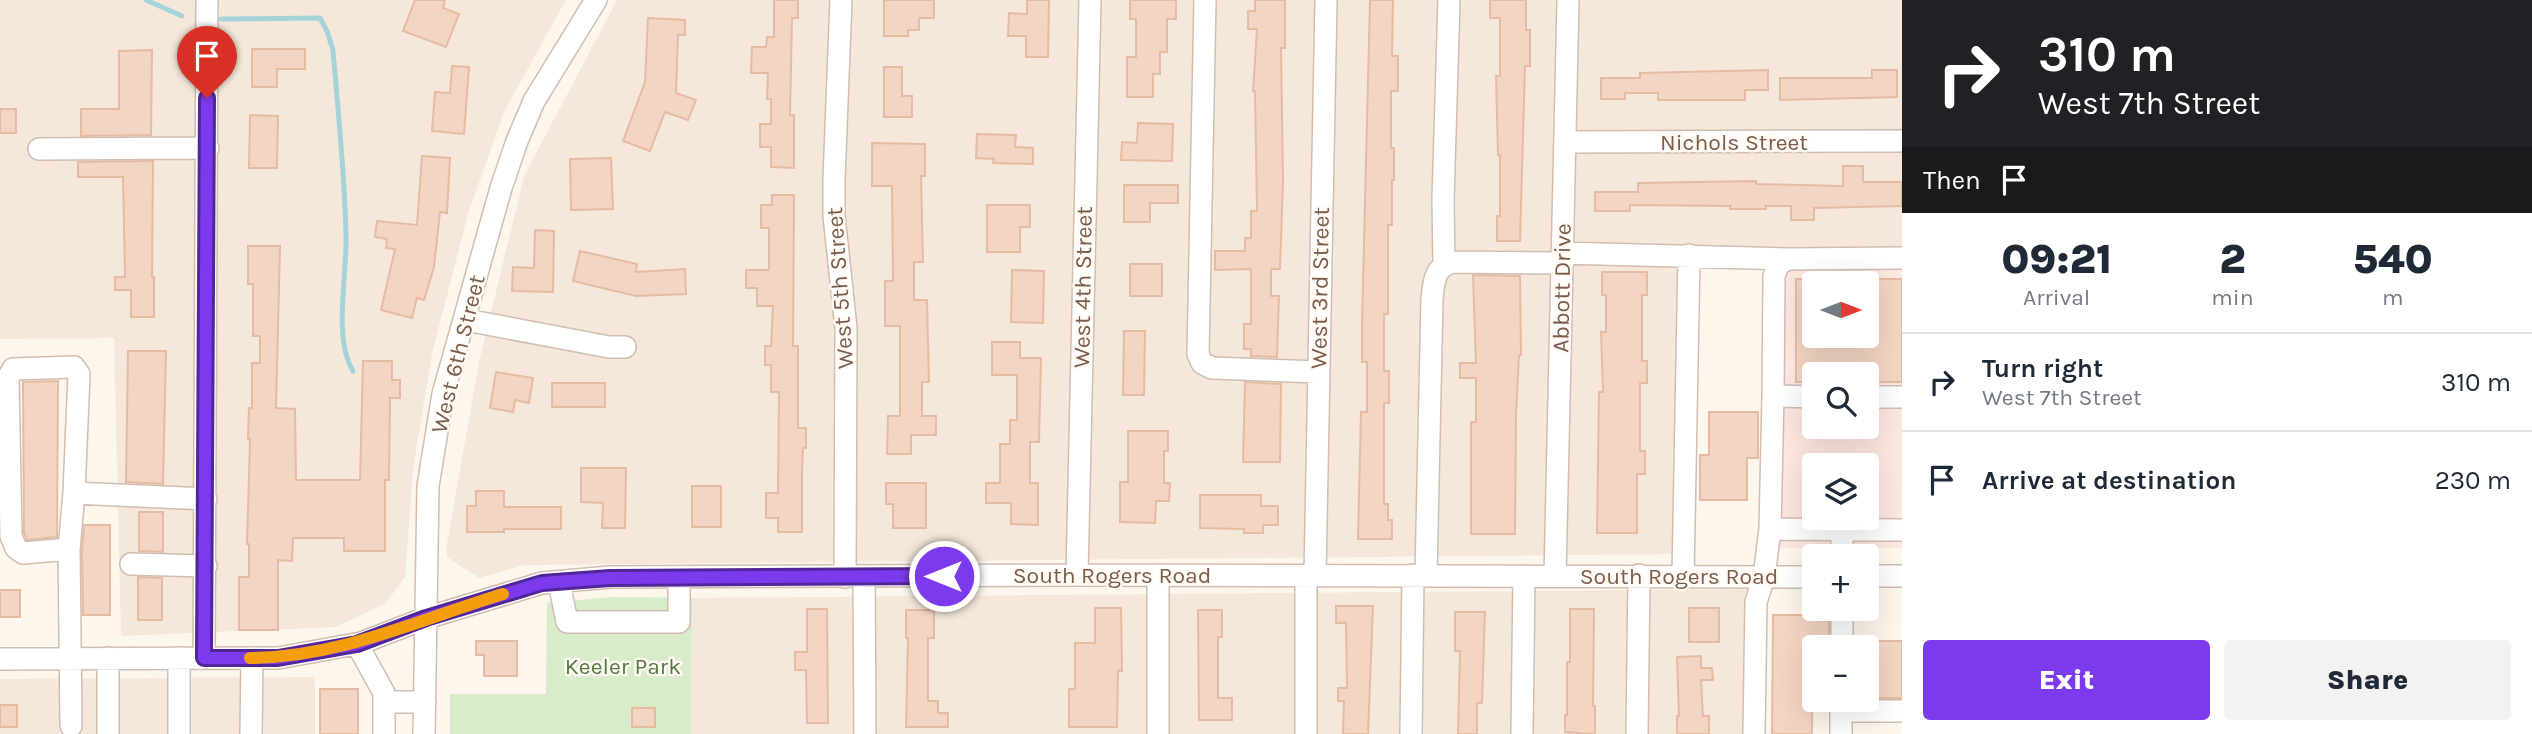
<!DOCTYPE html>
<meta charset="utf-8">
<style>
body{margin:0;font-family:Karla,sans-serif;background:#f2f2f3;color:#1f2937;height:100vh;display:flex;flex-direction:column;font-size:26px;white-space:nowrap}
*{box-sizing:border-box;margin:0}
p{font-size:23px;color:#747a83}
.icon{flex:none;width:38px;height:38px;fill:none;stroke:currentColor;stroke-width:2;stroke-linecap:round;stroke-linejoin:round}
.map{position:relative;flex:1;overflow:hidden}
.panel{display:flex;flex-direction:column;background:#fff;width:630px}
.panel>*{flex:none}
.top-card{background:#202124;color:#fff;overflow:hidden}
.needle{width:46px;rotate:90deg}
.fabs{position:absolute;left:1802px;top:271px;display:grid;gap:14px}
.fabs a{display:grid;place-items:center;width:77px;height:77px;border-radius:7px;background:#fff;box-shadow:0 7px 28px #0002;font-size:35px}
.pin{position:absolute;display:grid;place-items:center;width:60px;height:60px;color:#fff;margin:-72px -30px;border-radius:50% 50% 50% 0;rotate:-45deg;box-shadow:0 0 7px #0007}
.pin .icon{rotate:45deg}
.me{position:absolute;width:77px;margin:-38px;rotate:270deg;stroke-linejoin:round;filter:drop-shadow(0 0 5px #0008)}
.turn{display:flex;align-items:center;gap:24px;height:147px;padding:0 21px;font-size:32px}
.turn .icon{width:91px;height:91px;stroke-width:2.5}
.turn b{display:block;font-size:49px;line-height:60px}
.then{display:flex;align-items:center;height:66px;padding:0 21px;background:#0003;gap:14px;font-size:26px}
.eta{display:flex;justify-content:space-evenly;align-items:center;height:119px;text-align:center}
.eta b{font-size:42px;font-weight:800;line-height:49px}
.button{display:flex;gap:14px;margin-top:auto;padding:14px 21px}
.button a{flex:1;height:80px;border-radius:7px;background:#7c3aed;color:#fff;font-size:28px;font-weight:800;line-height:80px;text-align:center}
.button a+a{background:#f2f2f3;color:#1f2937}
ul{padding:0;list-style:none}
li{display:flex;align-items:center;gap:21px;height:98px;padding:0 21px;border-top:2px solid #e0e1e3}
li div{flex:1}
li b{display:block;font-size:26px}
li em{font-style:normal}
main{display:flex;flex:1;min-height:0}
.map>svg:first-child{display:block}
.residential{fill:#f5e8da}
.commercial{fill:#fde8e0;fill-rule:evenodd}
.green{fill:#d8ecc9}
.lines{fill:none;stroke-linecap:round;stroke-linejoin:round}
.stream{stroke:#a5d3da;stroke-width:5}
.building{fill:#f3d5c3;stroke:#e6bba3;stroke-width:2}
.minor-casing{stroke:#d1beb0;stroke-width:24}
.minor{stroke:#fff;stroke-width:21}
.route-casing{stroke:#51269a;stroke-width:18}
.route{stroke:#7c3aed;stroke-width:12}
.slow{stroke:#f59e0b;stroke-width:12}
.labels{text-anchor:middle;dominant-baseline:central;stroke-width:5;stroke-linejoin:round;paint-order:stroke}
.street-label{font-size:23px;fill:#7a5c4d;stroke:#fffaf3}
.park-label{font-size:23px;fill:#537a41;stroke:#fffaf3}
</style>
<main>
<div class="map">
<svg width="1902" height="734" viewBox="0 0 1902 734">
<rect width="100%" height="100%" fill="#fdf6ec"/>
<path class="residential" d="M0,0h566l-62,112 -36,102 -36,140 -19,115 -8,108 -19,26 -50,24 -215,9 -7,-298 -114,1z
M617,0h1285v248h-220l-6,306 -1151,11 -46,13 -32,-21v-13l32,-182 45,-186z
M1749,589l-2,145h-1056l1,-136z
M315,677v57h-315v-55z"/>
<path class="commercial" d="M1768,248h134v300h-138zM1815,284h52v52h-52zM1815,374h52v53h-52zM1815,466h52v52h-52z"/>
<path class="green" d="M611,597l81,1 -1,136h-241v-40h96l1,-91z"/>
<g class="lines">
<path class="stream" d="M146,0l36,16
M221,19l99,-1 7,13 6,19c5,62 12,125 13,188 1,38 -13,100 7,133"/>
</g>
<path class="building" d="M415,0h30l-2,8 16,6 -13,33 -43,-16z
M774,0h24v18h-6l-2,97h4v53l-23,-1v-20h-11v-23h11v-25h-4l1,-26h-17l1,-26h14l1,-10h7z
M884,0h50v18h-15v12h-11v6h-24z
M1027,0h22l-1,57h-22v-21h-18l1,-23 18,1z
M1130,0h46v19h-9v33h-7v22h-7v23h-26v-40h9v-38h-6z
M1255,0h30v48h-4l2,133 -3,88h-9v27h8l-2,61 -26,-1v-7h-7v-25h7v-55l-36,1v-19h30v-13h6v-27h6l-2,-120h-2l4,-62h-9v-18h7z
M1370,0h23l-1,56h6v35h-7v57h3v32h-2v45h-4v89h-4v57h5v32h-5v101h4v16h4v19h-34l3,-127h6v-50h-5v-38z
M1490,0h36v30h4v36h-5l-5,175h-23v-25h3v-61h-2l-2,-79h4v-58h-10z
M648,18l37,2v15h-7l-2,58 20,7 -8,20 -23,-8 -15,39 -27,-10 22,-59z
M252,49h53v20h-28v18h-25z
M152,50l-1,85 -70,1v-27h38v-58z
M452,66l17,1 -5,67 -32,-3 3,-39 15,1z
M884,67h18v29h10v21h-28z
M1768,70v20h-23v10h-87v-7h-33v6h-24v-21h39v-5z
M1872,70h25v27l-117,3v-22h92z
M0,109h16v24h-16z
M250,115l28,1 -1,52h-28z
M1138,123l35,1 -1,37 -51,-1 1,-18 15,1z
M977,134l39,1 -1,12 18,1v16l-40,-1 1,-4 -18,-1z
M872,143l53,1v32h-4l2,86h-9v38h13l2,82h-7v34h14v19h-25v19h-24l1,-38h12v-90h-15v-45h8l-1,-95h-20z
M422,156l28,2 -3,55 -7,-1 -6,55 -10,33 -7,-2 -5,20 -31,-8 14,-61 -9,-1 1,-9 -12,-2 2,-16 40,4z
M611,158l2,51 -42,1 -1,-51z
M153,161l-1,116h2v40h-23v-27h-16v-13h10l-2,-100h-45v-15z
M1843,166h20v16h39v24l-88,2v12h-23v-14h-25v3h-36v-3l-100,-1v6h-35v-19h43v-9l118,-2v3l87,2z
M1124,185h54v18h-28v19h-26z
M772,195h22l-1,151h5v82h8v20h-3l-1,24v60h-24v-14h-12v-25h12l1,-101h-8v-27h-6v-19h6l2,-40h-16v-18h-11v-18h23v-42h-8v-23h11z
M987,205h43v22h-10v25h-33z
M535,230l19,1 -1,61 -41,-1 1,-24 21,1z
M248,246h32l-4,162 19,1 1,71h64l3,-119h29v19h8v18h-10l-1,82h-4v71h-41v-13h-51l-1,23 -14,-1v70h-39v-53h10v-33h-2l3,-105h-2l1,-31h3v-45h8v-27h-7v-52h-5z
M580,251l57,13 -1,8 49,-3 1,25 -50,2 -63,-15z
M1130,264h32v32h-32z
M1012,270l32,1 -1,52 -32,-1z
M1602,272h45v23h-5v66h5v22h-7v68h5v23h-8v59h-40l2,-141h4l-2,-60h5v-37h-4z
M1473,275l47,1 1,79h-2l-3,59 -1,120h-44v-112h5v-44h-16v-15h16z
M1796,279h19v57h52v-57h35v103h-35v-8h-52v8h-19z
M1124,331h21l-1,64h-21z
M992,342h28v16h21l-2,84h-9v41h8v42l-27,-1v-21h-25v-20h14v-39h10v-24h7v-45h-25z
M128,351h38l-3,133 -37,-2z
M496,372l37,6 -4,25 -14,-3 -2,12 -23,-4z
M58,381l-1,156 -30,3 -3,-7 -1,-151z
M1245,382l36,2 -1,78h-37z
M552,383h53v24h-53z
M1709,412h49v46h-11v42h-47v-45h9z
M1128,431h40v20h-4v32h6l-1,18h-13l-1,22 -35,-1v-40h8z
M581,468h45l-1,60h-23l1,-25 -22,-1z
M886,483h40v45h-33v-24h-7z
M692,486h29v41h-29z
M476,491h28v16h57v22h-57v3h-37v-26h9z
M1200,495h61v11h17v19h-15v8h-19v-4l-44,-1z
M139,512h24v40l-24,-1z
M84,525h26v90h-27l-1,-65z
M138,577l24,1v42h-24z
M0,590h20v27h-20z
M1336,606h37l-5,128h-25l1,-33h-6v-13h9l-1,-65h-10z
M1095,608h26l1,63h-4l-1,56h-48v-38h6v-46h20z
M1689,608h30v34h-30z
M807,609h20l1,114h-21l-1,-53h-11v-18h12z
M1570,609h24l-1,97h2v28l-30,-2v-17h2v-53h3z
M906,610h28v28h-6v63h10v12h10v14h-42l2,-89h-2z
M1198,610h24v27h-4v61h14v22h-33z
M1455,612h30l-3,91h-5v31h-19l2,-83h-5z
M1773,615h56v33h-14v6h-2l-1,80h-40z
M476,641h41v35h-33v-21h-8z
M1867,641h35v57h-35z
M1701,656v12h11l1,12h-12l2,36h6v18h-32v-18h2l-2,-59z
M320,689h38v45h-38z
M0,705h17v22h-17z
M632,708h23v19h-23z"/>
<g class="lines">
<g class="minor-casing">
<path id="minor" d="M841,0l-7,179v37l12,112 -1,249
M1205,0l-7,354 4,9 10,5 107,4
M1565,142l337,-1
M39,149l169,-1
M1563,253l224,6
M1444,265l-1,-65 6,-200
M466,320l143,27h16
M1773,396l1,-120 4,-11 9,-6 115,-1
M1867,397h35
M1770,529l132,1
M1842,530v26
M69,549l-46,4 -7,-5 -5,-12 -3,-158 5,-9 61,-2 5,7 -5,119
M131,564l75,2
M1077,575l13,-575
M1158,575v159
M1315,575l11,-575
M1426,575l6,-276c2,-18 2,-33 22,-37l109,1
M1555,576l13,-576
M1683,576l6,-321
M1867,576h35
M864,577l1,157
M559,582l8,40h112v-45
M357,644l27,49v41
M1842,648v-39
M204,658l3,-658
M0,659l278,-1 83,-15 65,-25 116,-35 68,-6 467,-2 738,2
M384,702h41
M1841,711h61
M71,726l-2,-177 5,-56 132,6
M108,734v-76
M179,734v-76
M251,734l1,-76
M424,734l4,-248 15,-92 58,-206 16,-47 17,-40 62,-101
M1306,734v-159
M1411,734l2,-159
M1522,734l2,-158
M1637,734l2,-159
M1754,734l2,-132 8,-25 6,-48 3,-133 42,1
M1841,734v-34"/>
</g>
<use href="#minor" class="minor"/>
</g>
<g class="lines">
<g class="route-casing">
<path id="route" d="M207,98l-3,560h74l79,-14 69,-26 116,-35 68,-5 334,-2"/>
</g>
<use href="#route" class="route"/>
<path class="slow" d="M250,658c91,-1 168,-38 253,-64"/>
</g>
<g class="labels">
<g class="street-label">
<text x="1734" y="142">Nichols Street</text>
<text transform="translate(1083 287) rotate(-89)">West 4th Street</text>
<text transform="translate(840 288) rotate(-94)">West 5th Street</text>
<text transform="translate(1320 288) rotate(-89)">West 3rd Street</text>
<text transform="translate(1562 288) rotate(-89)">Abbott Drive</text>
<text transform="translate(458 354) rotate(-76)">West 6th Street</text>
<text x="1112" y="575">South Rogers Road</text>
<text x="1679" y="576">South Rogers Road</text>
</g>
<g class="park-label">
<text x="623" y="666">Keeler Park</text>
</g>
</g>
</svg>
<div class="fabs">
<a><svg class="needle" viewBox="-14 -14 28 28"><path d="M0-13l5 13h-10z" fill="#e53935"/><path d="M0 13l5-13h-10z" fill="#747a83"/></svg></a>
<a><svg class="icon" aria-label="search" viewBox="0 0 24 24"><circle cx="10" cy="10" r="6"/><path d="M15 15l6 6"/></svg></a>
<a><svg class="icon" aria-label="layers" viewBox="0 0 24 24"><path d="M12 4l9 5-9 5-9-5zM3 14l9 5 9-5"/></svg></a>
<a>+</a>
<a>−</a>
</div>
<div class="pin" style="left:207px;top:98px;background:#d93025"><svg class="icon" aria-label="arrive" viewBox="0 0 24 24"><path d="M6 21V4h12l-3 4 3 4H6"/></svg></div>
<svg class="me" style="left:944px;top:576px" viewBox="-20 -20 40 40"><circle r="17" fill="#7c3aed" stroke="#fff" stroke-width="3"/><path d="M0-11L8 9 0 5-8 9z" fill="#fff"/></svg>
</div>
<section class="panel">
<div class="top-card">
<div class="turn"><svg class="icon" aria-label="right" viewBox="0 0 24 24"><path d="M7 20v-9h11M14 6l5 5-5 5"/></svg><div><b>310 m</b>West 7th Street</div></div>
<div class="then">Then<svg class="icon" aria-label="arrive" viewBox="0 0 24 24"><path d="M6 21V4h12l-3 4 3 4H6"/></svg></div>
</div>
<div class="eta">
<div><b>09:21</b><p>Arrival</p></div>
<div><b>2</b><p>min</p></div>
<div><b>540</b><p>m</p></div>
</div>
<ul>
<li><svg class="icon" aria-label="right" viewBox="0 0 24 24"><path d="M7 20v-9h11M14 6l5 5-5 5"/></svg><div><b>Turn right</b><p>West 7th Street</p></div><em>310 m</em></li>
<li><svg class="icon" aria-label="arrive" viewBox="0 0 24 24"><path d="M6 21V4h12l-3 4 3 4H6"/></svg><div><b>Arrive at destination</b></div><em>230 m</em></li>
</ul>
<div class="button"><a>Exit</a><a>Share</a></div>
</section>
</main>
